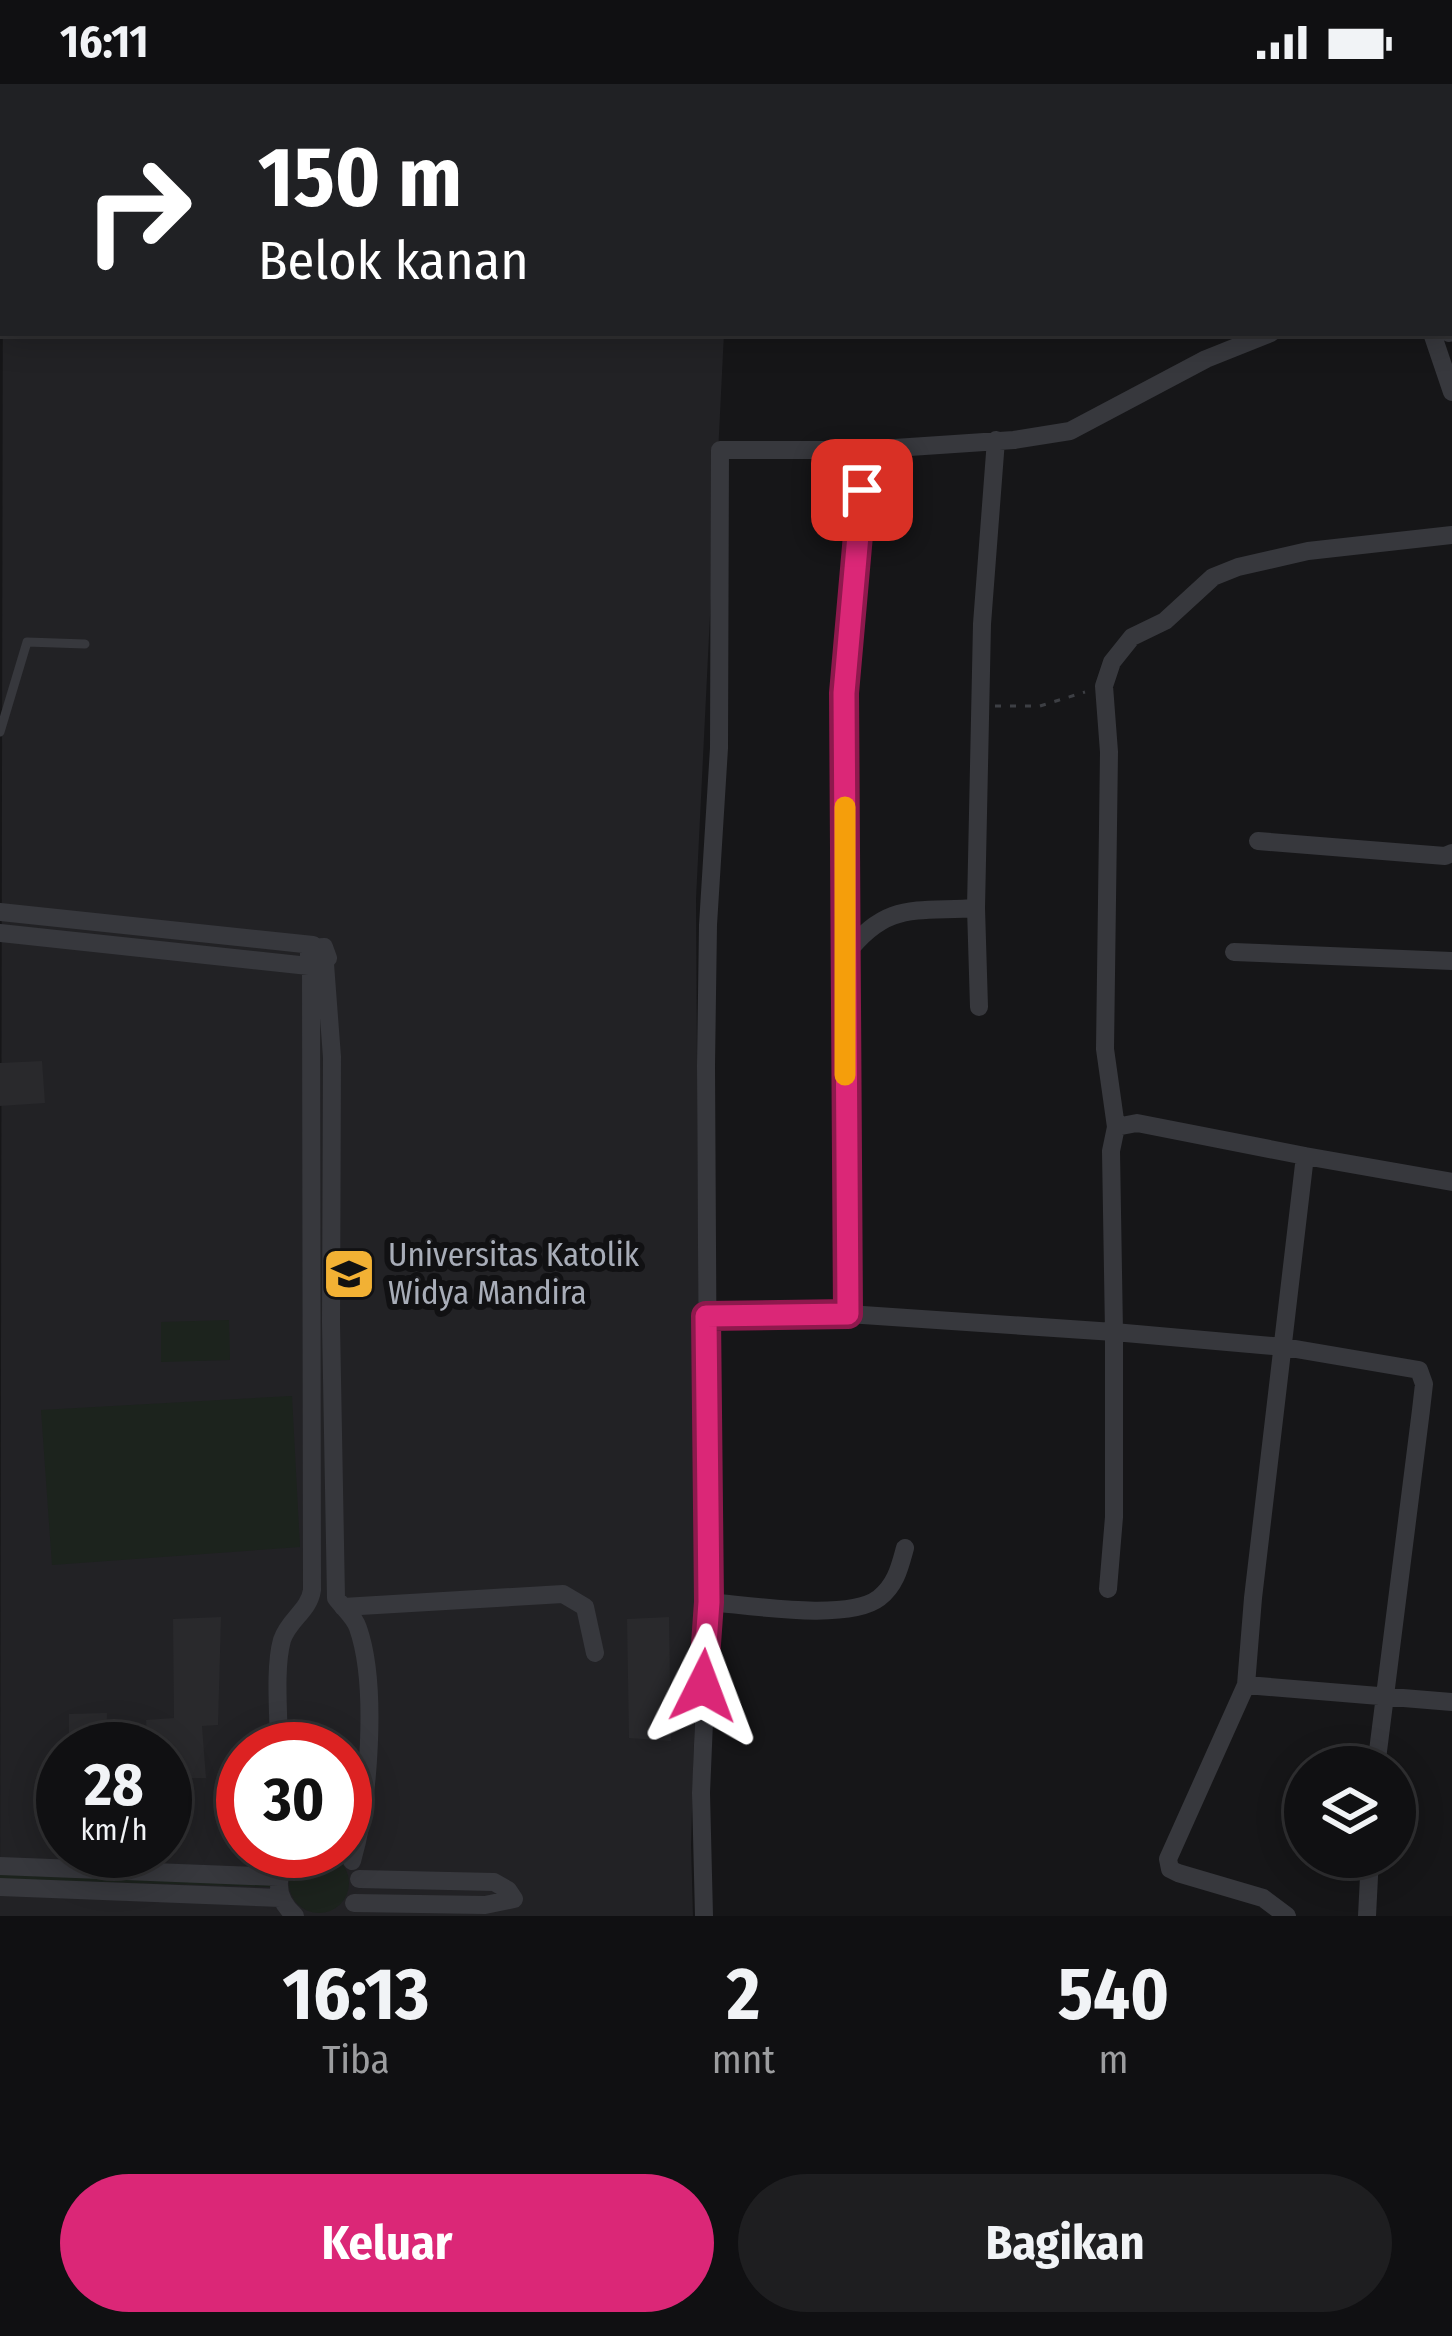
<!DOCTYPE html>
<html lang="id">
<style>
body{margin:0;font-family:"Fira Sans Condensed",sans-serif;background:#1e1e20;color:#f1f3f6;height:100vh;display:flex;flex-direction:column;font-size:45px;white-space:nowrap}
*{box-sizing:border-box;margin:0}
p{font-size:39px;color:#9c9d9f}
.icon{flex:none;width:66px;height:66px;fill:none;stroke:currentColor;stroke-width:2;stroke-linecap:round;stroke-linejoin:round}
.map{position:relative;height:1832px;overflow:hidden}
.side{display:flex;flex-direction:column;background:#101012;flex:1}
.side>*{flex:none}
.top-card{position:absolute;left:0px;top:0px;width:1452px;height:252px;box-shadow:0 6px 30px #0003,0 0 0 3px #303032;background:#202124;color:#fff;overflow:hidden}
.fabs{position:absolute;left:1284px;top:1662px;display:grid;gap:24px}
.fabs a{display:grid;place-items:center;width:132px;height:132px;border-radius:50%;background:#101012;box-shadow:0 6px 30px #0003,0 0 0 3px #303032;font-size:60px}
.speed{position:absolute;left:36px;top:1638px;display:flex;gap:24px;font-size:60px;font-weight:700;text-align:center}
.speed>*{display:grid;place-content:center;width:156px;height:156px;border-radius:50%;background:#101012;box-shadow:0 6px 30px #0003,0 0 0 3px #303032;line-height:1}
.speed small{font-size:30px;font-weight:400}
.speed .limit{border:18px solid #d22;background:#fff;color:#111}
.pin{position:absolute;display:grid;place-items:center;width:102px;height:102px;color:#fff;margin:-51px;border-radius:24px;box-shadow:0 6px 18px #0006}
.me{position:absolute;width:132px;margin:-66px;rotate:3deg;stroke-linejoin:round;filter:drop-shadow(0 0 9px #0008)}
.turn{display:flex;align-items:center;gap:42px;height:252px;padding:0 60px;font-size:54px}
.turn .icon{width:156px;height:156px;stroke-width:2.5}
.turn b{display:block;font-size:84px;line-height:102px}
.eta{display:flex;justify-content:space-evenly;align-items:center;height:204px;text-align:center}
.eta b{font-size:72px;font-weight:700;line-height:84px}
.cta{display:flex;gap:24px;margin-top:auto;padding:24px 60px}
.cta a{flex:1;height:138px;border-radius:72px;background:#db2777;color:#fff;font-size:48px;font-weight:700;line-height:138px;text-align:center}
.cta a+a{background:#1e1e20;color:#f1f3f6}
.status{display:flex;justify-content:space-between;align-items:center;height:84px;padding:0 60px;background:#101012;direction:ltr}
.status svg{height:33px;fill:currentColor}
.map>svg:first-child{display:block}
.built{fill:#222225;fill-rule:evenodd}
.green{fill:#1c231d}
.building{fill:#29292c}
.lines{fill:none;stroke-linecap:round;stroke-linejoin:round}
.path{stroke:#3d3f44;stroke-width:3;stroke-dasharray:6 9;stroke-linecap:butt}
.lane{stroke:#37383d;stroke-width:9}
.street{stroke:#37383d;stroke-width:18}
.route-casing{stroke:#8e194d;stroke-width:30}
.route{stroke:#db2777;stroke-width:21}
.slow{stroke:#f59e0b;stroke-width:21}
.labels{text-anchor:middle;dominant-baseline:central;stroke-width:12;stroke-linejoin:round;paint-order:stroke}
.poi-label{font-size:33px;fill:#a8adb8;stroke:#111113;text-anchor:start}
</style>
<div class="status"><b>16:11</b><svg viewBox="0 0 49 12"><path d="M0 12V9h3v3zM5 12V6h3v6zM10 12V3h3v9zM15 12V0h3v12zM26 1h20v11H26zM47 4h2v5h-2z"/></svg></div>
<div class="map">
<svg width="1452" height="1832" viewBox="0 0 1452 1832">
<rect width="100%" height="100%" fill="#161618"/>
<path class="built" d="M397,0h337l-348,3z
M3,113v136h721l-28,566 4,640 -9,306 2,71h-693zM63,1665h102v102h-102zM243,1665h102v102h-102z"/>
<path class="green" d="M229,1236l1,40 -69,2v-40z
M292,1312l8,151 -248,18 -11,-155z
M289 1799a30 30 0 1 1 60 0a30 30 0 1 1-60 0Z
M0,1787l268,10 3,6 -271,-8z"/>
<path class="building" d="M42,977l3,42 -45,3v-43z
M221,1533l-3,108 -16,1 4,52h-41v-29h-17l-2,-29 28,-2 -1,-99z
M669,1533l2,124 -42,-3 -2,-119z
M107,1629l-1,36h-37v-35z"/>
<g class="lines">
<path class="path" d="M995,622h45l45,-14"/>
<path class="lane" d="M1128,0v3
M0,648l27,-90 58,2"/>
<path class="street" d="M753,0v3
M1361,0v3
M346,3l10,-3
M1449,41h3
M0,107l3,-1
M1449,174l3,-1
M1432,249l20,59
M1449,249l3,-1
M1258,757l187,15 7,-3
M976,824l3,99
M0,828l313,33
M0,849l318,34 10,-9 -4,-11 -15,1v15
M1234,868l218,9
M846,870l-1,-261 20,-243
M325,880l7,93 -1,266 5,275c8,11 18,18 22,30 20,57 11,175 -6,233
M1116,1043l-11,-78 4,-297 -5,-66 8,-24 20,-25 33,-16 48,-44 25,-10 70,-16 144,-16
M848,1230l-2,-360c41,-53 69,-42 130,-46l6,-284 14,-184
M706,1231l142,-1 266,18 -3,-181 5,-24 21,-4 168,33
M1108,1505l6,-72v-185l170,15 135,23 5,14 -3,26 -45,357
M709,1518c39,3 139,20 170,-4 17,-13 21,-32 26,-50
M343,1523l220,-13 22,13 10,46
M1246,1601l206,17
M279,1665c0,-31 -5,-81 3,-109 7,-21 27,-29 30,-50l-1,-624
M295,1767c-21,20 -22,45 0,65
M0,1782l278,11
M0,1803l281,11
M354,1819l131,2 29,-6 -6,-9 -14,-8 -135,-3
M704,1832l-3,-123 8,-191 -3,-536 2,-141 11,-177 1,-298h145l149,-10 56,-9 136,-72 65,-26
M1287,1832l-24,-18 -85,-25 -8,-4 -2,-10 78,-174 7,-87 52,-442 147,26
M1367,1832l3,-59"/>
</g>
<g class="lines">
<g class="route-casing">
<path id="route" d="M703,1602l6,-84 -3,-286 142,-2 -4,-621 18,-203"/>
</g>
<use href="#route" class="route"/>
<path class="slow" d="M845,991v-268"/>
</g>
<defs>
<g id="university-square" transform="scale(2.7)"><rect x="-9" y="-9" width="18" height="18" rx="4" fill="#f2b134" stroke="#111113"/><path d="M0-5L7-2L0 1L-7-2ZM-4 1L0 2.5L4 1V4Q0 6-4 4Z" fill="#111"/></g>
</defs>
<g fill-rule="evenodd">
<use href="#university-square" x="349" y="1190"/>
</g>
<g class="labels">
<g class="poi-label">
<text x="388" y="1171">Universitas Katolik<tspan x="388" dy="38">Widya Mandira</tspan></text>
</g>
</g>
</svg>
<div class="fabs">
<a><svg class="icon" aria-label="layers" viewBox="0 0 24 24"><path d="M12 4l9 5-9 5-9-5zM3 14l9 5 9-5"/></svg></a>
</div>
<div class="speed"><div>28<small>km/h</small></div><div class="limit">30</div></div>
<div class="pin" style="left:862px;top:406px;background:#d93025"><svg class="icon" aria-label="arrive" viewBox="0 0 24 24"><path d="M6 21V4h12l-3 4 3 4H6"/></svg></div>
<svg class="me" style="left:703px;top:1602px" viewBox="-20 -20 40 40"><path d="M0-17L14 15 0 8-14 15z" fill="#db2777" stroke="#fff" stroke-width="4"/></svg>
<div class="top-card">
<div class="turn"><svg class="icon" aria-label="right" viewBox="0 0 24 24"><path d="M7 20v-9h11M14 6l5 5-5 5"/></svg><div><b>150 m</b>Belok kanan</div></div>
</div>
</div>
<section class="side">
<div class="eta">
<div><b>16:13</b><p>Tiba</p></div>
<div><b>2</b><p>mnt</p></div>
<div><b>540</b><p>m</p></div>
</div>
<div class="cta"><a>Keluar</a><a>Bagikan</a></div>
</section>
